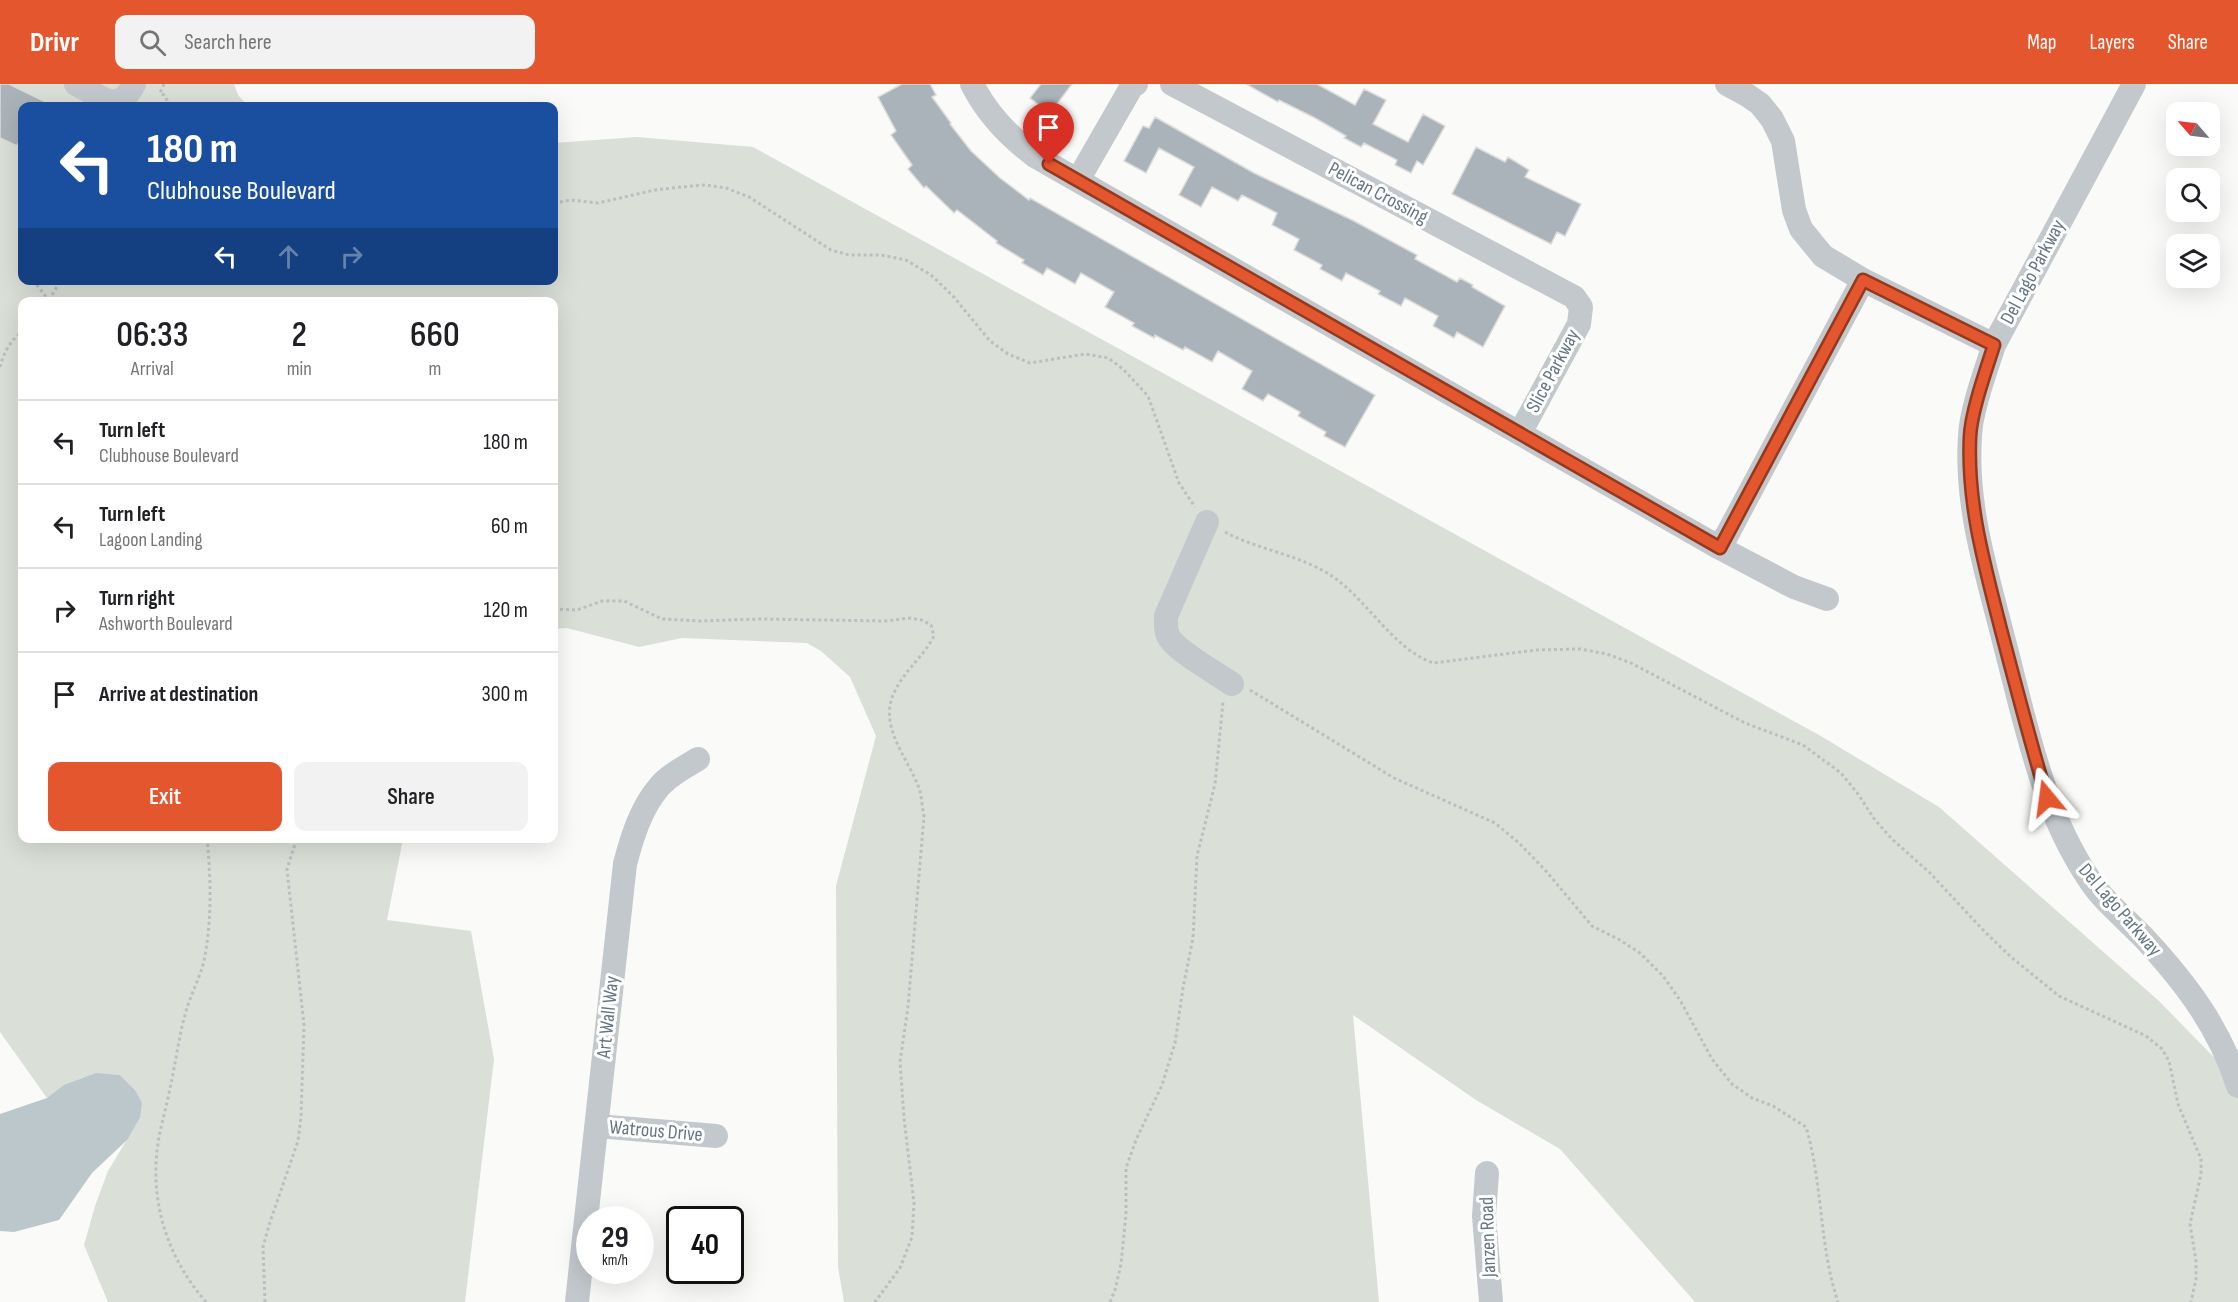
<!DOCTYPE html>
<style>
body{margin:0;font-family:"Sofia Sans Condensed",sans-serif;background:#f2f2f2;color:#202124;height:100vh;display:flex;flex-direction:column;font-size:22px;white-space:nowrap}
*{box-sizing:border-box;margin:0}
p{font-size:20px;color:#757577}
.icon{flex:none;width:33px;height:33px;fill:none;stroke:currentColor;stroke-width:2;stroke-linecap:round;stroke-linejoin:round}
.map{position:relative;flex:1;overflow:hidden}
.drawer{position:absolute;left:18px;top:213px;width:540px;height:546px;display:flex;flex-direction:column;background:#fff;border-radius:12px;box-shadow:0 6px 24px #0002}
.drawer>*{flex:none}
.guide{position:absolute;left:18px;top:18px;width:540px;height:183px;border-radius:12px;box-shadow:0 6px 24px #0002;background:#1a4fa0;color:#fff;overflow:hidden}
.needle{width:39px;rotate:298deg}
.fabs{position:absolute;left:2166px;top:18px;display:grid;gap:12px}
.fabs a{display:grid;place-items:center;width:54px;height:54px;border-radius:12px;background:#fff;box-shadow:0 6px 24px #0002;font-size:30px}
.speed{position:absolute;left:576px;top:1122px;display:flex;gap:12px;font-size:30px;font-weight:700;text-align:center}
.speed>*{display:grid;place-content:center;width:78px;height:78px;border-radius:50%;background:#fff;box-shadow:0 6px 24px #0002;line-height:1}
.speed small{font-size:15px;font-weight:400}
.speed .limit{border:3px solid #111;border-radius:9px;background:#fff;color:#111}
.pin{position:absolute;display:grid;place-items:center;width:51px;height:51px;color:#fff;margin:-62px -26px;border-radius:50% 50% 50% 0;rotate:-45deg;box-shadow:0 0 6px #0007}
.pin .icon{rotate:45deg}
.me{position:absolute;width:66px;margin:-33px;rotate:344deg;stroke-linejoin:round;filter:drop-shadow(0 0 4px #0008)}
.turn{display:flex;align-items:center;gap:21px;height:126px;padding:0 30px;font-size:27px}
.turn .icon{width:78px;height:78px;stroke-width:2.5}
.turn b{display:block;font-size:42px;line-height:51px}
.lanes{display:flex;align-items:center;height:57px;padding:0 30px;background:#0003;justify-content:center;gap:30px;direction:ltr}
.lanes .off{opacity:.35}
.eta{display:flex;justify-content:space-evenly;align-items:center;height:102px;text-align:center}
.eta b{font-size:36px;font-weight:600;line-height:42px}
.cta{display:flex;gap:12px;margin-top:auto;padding:12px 30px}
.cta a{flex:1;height:69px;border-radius:12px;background:#e4572e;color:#fff;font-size:24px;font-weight:600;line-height:69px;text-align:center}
.cta a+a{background:#f2f2f2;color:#202124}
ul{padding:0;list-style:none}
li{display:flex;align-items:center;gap:18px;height:84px;padding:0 30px;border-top:2px solid #e0e0e0}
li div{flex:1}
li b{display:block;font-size:22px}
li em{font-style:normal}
header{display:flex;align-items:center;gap:36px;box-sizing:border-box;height:84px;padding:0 30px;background:#e4572e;color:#fff}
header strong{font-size:28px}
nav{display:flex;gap:33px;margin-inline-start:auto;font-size:21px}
.search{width:420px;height:54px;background:#f2f2f2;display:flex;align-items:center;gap:15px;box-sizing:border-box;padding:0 21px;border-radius:12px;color:#757577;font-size:22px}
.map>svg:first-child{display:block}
.green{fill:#dadfd7}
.water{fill:#bbc7cb}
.building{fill:#aab3b9;stroke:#dcdcda;stroke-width:1.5}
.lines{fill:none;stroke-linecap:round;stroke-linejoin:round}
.path{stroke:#bbbfc2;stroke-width:3;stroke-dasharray:3 3;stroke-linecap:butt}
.minor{stroke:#c3c8cc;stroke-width:24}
.route-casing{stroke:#94391e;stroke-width:15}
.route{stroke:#e4572e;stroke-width:10}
.labels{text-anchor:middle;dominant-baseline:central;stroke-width:6;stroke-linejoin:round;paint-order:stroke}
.street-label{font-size:20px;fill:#657683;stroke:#fff}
</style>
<header>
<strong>Drivr</strong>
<div class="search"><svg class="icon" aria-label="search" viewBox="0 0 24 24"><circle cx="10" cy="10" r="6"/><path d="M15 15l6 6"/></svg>Search here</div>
<nav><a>Map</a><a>Layers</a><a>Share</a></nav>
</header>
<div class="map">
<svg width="2238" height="1218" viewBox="0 0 2238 1218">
<rect width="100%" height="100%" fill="#fafaf8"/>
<path class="green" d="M0,0h234l4,11 10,11h-226v174h532v-137l83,-6 116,10 1066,588 120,72 220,194 79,81v220h-543l-135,-153 -84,-49 -123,-85 26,287h-535l-6,-35 -2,-381 40,-150 -26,-59 -29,-26 -14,-8 -125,-5 -43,9 -72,-19 -13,1v-327h-532v536l381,1 -16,81 84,11 23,128 -29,243h-357l-24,-57 11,-39 13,-35 32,-53 -5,-28 -15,-15c-32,-2 -47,4 -73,23l-47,-66z"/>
<path class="water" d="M96,989l24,2 15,15 7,13 -2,15 -13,22 -35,33 -33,47 -45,12 -14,-1v-117l47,-16 17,-13z"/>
<path class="building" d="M0,0h9l45,22h-32v29l-5,11 -17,-8z
M902,0h28l6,11 -4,2 19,26 -1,1 21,27 29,27 29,22 1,-2 345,197 -30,52 -21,-11 2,-4 -28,-16 2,-4 -32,-18 -5,7 -21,-12 10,-18 -34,-20 -6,11 -27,-15 -2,3 -28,-15 -1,3 -22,-12 2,-3 -29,-16 9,-15 -33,-19 -6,11 -28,-16 -4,7 -21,-12 2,-3 -28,-17 1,-2 -40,-31 -3,3 -28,-27 -2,2 -16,-19 4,-4 -21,-30 5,-4 -18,-34z
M1041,0h31l-22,29 -20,-15z
M1246,0h71l38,21 9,-16 22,11 -13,24 35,18 15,-28 22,12 -22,39 -6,-4 -6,12 -16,-8 2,-5 -33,-17 -3,4 -17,-9 2,-2 -31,-18 -36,-18 -1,2z
M1155,33l99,56 100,48 63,34 -2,4 42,23 3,-4 13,7 -1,2 33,19 -22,41 -26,-15 -3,6 -21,-12 5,-10 -33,-18 -4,8 -23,-12 2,-3 -34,-18 -4,8 -22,-12 2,-4 -28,-15 5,-11 -27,-14 5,-12 -35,-18 -4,6 -26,-14 -11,20 -22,-12 15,-28 -35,-19 -13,25 -22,-12 19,-35 6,2z
M1476,63l29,15 3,-5 21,13 -4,7 56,27 -16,32 -8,-4 -6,12 -99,-50z"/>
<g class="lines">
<path class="path" d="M164,0l-4,9 4,2 4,7 -1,4
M554,119l17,-3 27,3 57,-13 26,-3 24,-2 21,3 23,9 82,53 18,5h32l25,5 25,15 22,21 37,45 18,13 22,9 55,-9 23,4 15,11 25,27 31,87 16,24
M33,196l17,22
M49,216l12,-20
M0,283c3,-13 11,-28 22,-35
M1225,448c35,19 79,23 111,47 33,24 58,70 97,84l103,-13 44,-1 27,5 24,9 114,60 58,22 38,28 17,21 17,26 17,19 37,33 55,59 27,26 48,39 87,40 16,13 7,12 9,43 23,55v15l-11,50 6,37v18l-5,23
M554,525l23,1 25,-9h22l38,18 38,2 60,-2 125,2 25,-3 12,2 9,5 3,11c-10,20 -28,33 -38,53 -20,35 11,67 23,99 3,9 3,19 5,28l-16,191 -8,55 4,56 10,85 -2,34 -12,31 -25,34
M1250,606l144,88 101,45 24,20 27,28 46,55 28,14 20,13 23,23 17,24 32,59 20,25 20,14 21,8 33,21c17,57 13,119 32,175
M206,1218c-40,-46 -58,-104 -47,-165 3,-16 8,-32 11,-49 6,-26 9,-54 17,-80 5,-16 13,-31 17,-47 8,-40 7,-82 3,-123
M265,1218l-2,-55 7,-25 28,-81 3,-24 3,-92 -17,-156 10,-31
M1110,1218l5,-12 6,-26 5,-50v-46l10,-28 26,-55 13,-42 8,-55 10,-50 4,-82 18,-72 8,-82"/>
<path class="minor" d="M76,0c24,12 42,32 58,0
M972,0c15,30 36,52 63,72l685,392 74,39 33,12
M1172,0l402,213 7,10 -2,17 -59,109
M1727,0l20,11 13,9 12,15 11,22 11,69 7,19 22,27 40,24 131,65
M2134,0l-140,261c-8,25 -23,65 -24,91 -5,72 18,141 35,209 21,80 37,164 84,234 14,22 37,40 55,59 41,44 76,90 94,148
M1078,96l54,-94 4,-2
M1207,438l-41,94c0,8 -1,16 4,23 10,14 46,34 62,45
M1720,464l143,-268
M597,1042l119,10
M1487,1089l-3,43 7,86
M577,1218l48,-438c7,-27 16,-56 34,-77 10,-12 26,-20 39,-28"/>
</g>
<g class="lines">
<g class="route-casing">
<path id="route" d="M1049,80l671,384 143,-268 131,65c-8,25 -23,67 -24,92 -3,66 14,126 30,189 15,57 30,115 47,172"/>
</g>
<use href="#route" class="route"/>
</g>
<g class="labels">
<g class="street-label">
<text transform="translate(1378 109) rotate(28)">Pelican Crossing</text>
<text transform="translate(2033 188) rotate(-62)">Del Lago Parkway</text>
<text transform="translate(1553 287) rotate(-62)">Slice Parkway</text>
<text transform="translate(2120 826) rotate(49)">Del Lago Parkway</text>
<text transform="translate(608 933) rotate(-84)">Art Wall Way</text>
<text transform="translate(656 1047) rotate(5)">Watrous Drive</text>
<text transform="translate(1488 1153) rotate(-92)">Janzen Road</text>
</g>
</g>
</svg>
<div class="fabs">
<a><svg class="needle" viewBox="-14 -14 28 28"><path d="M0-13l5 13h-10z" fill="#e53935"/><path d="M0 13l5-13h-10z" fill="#757577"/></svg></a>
<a><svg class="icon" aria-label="search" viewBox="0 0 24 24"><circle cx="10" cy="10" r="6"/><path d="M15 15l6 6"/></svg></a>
<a><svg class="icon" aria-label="layers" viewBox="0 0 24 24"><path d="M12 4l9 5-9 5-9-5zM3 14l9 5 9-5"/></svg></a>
</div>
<div class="speed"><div>29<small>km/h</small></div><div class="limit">40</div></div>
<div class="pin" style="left:1049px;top:80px;background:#d93025"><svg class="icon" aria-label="arrive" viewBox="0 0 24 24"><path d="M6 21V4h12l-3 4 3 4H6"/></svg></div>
<svg class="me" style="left:2047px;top:714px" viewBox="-20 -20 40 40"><path d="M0-17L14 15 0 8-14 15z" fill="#e4572e" stroke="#fff" stroke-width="4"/></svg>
<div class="guide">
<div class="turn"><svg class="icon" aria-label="left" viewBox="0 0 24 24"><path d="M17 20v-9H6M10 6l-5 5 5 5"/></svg><div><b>180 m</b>Clubhouse Boulevard</div></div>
<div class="lanes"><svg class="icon" aria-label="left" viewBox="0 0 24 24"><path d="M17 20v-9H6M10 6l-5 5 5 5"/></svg><svg class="icon off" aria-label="ahead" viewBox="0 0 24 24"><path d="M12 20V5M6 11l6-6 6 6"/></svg><svg class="icon off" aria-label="right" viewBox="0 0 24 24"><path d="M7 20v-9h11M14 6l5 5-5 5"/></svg></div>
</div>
<section class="drawer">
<div class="eta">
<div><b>06:33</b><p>Arrival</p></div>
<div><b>2</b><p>min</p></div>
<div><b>660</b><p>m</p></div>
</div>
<ul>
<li><svg class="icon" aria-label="left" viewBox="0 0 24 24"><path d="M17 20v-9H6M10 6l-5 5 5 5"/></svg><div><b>Turn left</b><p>Clubhouse Boulevard</p></div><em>180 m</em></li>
<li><svg class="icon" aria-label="left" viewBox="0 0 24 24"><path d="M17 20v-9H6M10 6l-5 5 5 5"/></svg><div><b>Turn left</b><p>Lagoon Landing</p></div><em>60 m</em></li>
<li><svg class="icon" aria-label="right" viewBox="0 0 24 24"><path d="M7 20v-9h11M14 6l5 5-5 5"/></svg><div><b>Turn right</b><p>Ashworth Boulevard</p></div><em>120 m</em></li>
<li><svg class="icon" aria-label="arrive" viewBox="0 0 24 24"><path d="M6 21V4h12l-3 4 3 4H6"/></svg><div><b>Arrive at destination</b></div><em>300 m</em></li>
</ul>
<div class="cta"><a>Exit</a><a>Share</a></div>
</section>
</div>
